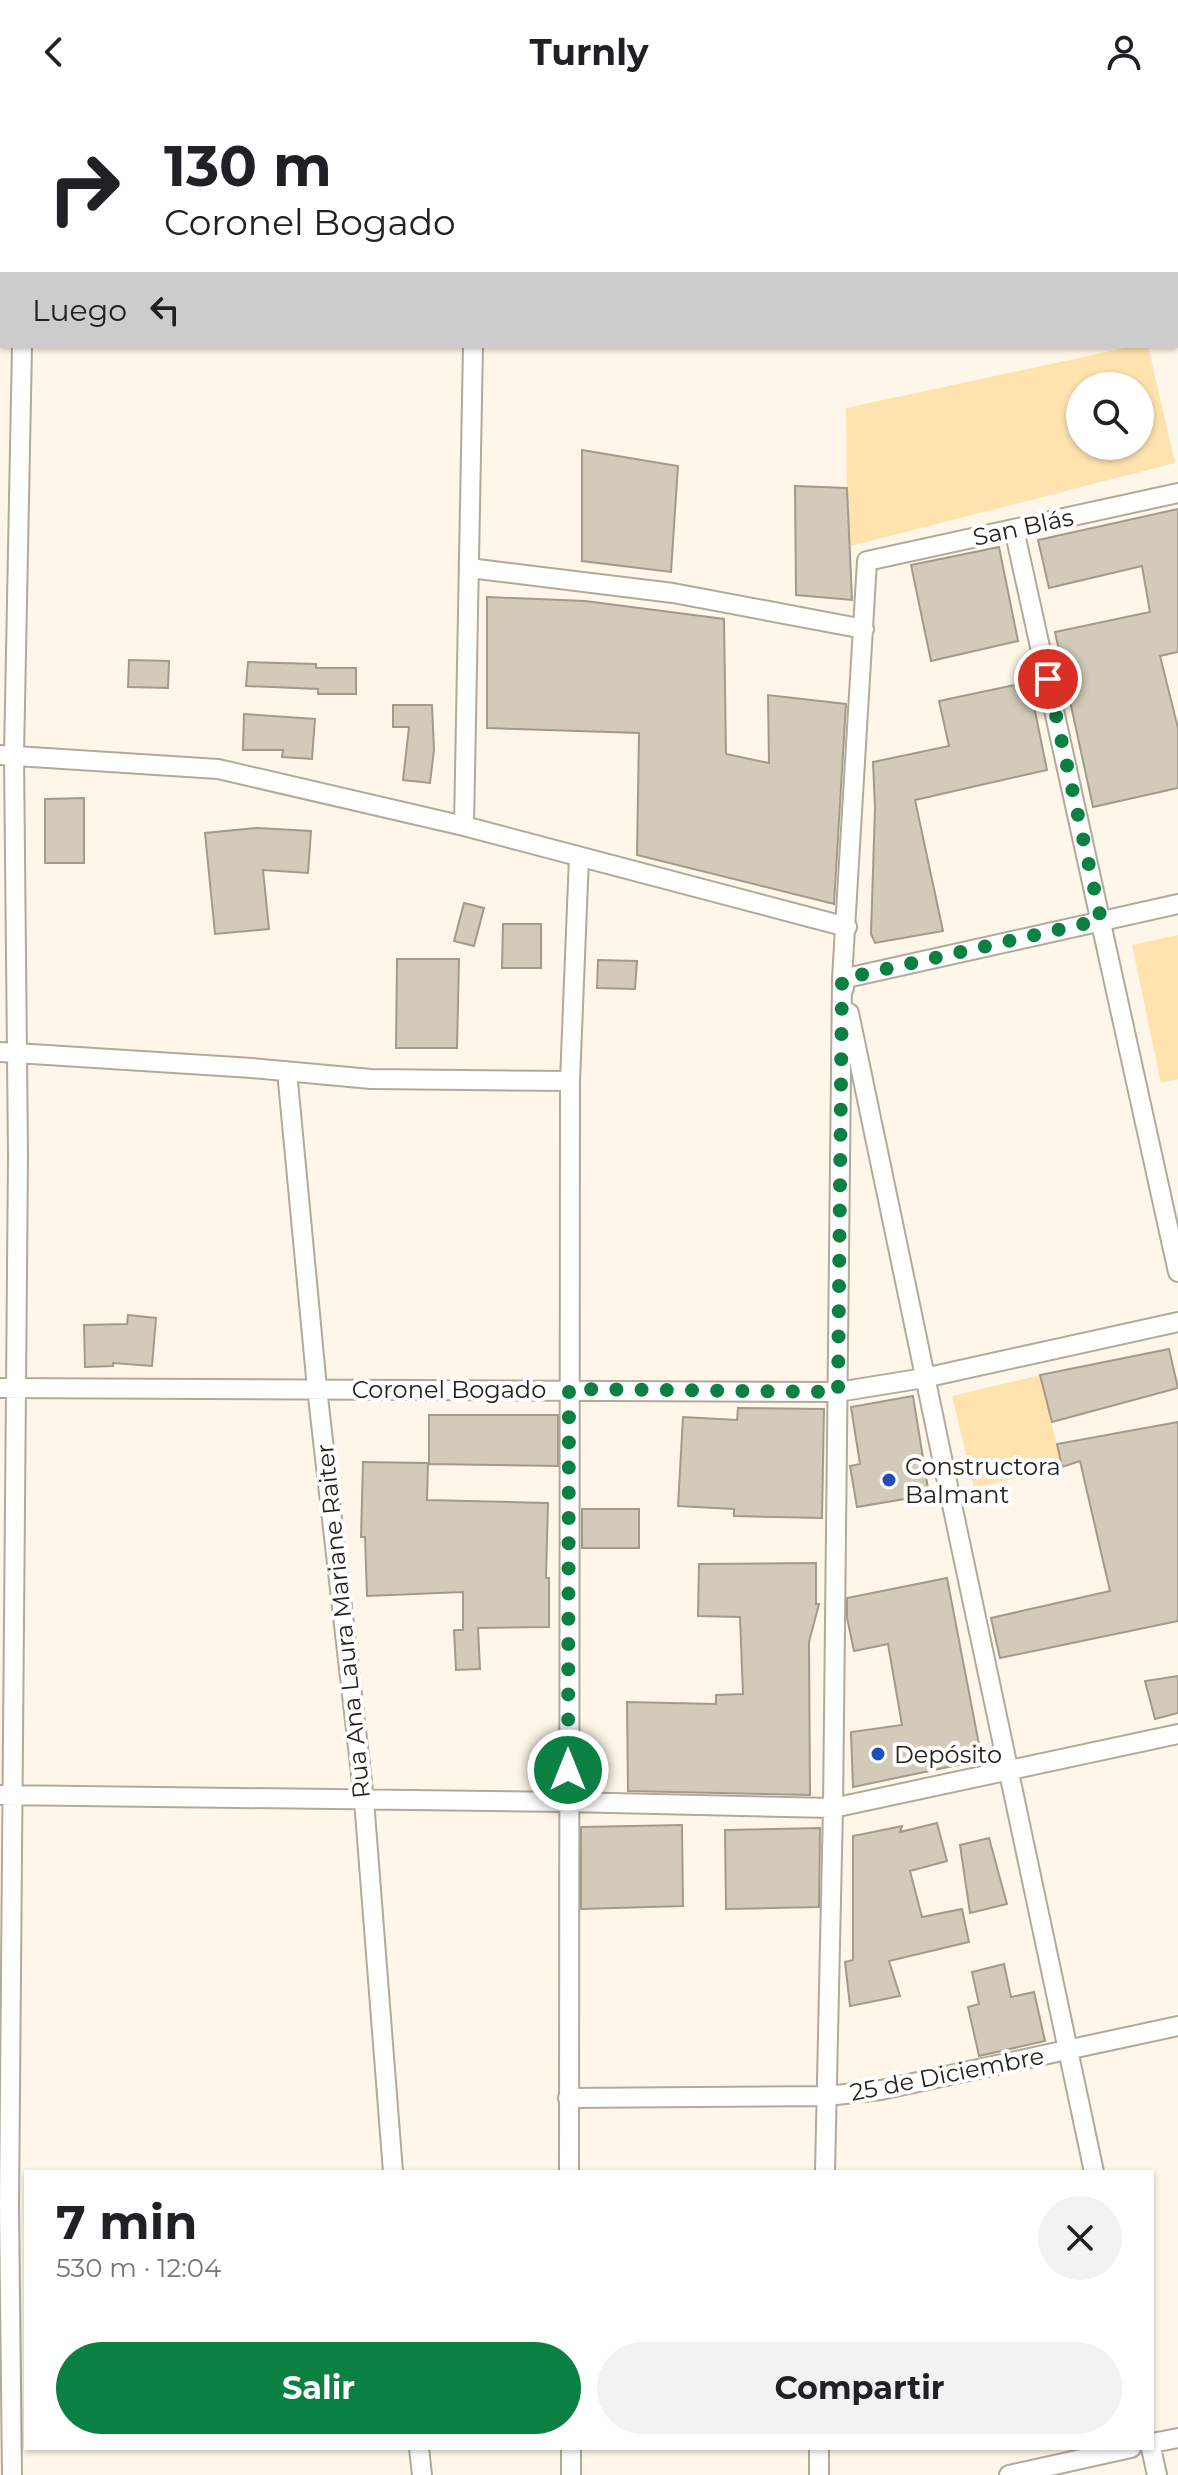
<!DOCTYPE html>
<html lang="es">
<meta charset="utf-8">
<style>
body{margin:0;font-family:Montserrat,sans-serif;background:#f2f2f2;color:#202124;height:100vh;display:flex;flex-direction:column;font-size:30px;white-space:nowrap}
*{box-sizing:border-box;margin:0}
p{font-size:26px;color:#757577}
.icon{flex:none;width:44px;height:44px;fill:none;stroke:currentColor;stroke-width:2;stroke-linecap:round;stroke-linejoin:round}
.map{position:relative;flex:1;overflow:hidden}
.drawer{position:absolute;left:24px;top:2066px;width:1130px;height:280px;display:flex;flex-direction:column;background:#fff;border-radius:0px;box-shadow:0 2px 6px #0004}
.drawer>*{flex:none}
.top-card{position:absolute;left:0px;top:0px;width:1178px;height:244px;box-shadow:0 2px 6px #0004;background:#fff;color:#202124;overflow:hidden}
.fabs{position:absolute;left:1066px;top:268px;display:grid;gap:16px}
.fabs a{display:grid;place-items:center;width:88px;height:88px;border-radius:50%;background:#fff;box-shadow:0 2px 6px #0004;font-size:40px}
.pin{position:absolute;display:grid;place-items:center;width:68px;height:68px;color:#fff;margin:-34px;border:4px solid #fff;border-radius:50%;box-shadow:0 2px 8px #0007}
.me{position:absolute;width:88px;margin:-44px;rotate:0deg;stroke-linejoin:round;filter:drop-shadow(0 0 6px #0008)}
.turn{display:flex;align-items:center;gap:28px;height:168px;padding:0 32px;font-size:36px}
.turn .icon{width:104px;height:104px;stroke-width:2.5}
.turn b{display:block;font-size:56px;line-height:68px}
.then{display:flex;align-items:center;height:76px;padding:0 32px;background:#0003;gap:16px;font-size:30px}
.round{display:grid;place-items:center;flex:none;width:84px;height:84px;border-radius:42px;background:#f2f2f2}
.summary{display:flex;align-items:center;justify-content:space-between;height:136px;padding:0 32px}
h1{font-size:48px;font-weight:700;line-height:60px}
.cta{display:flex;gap:16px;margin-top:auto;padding:16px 32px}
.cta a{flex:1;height:92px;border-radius:48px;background:#0b8043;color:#fff;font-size:32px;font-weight:700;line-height:92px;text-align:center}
.cta a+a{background:#f2f2f2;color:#202124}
header{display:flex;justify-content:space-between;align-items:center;height:104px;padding:0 32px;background:#fff;font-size:36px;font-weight:700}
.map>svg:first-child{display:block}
.green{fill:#fee3af;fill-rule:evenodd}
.building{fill:#d3cab9;stroke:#a29a8a;stroke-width:2}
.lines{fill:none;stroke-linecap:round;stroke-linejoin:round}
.street-casing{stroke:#b2aa99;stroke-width:22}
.street{stroke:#fff;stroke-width:18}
.route{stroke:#0b8043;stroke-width:14;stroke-dasharray:0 25.2}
.poi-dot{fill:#204ebb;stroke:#fff;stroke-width:3}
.labels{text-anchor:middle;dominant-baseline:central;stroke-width:8;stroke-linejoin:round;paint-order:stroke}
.street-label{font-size:24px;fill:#25221c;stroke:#fff}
.poi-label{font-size:24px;fill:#25221c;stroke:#fff;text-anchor:start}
</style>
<header><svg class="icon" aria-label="back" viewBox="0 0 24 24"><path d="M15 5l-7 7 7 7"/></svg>Turnly<svg class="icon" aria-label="person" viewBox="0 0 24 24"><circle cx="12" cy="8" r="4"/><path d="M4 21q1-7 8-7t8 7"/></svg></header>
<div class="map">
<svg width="1178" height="2371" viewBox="0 0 1178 2371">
<rect width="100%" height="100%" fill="#fef7e9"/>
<path class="green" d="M1134,242h14l27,117 -328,84 -1,-139zM1080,282h60v60h-60z
M1178,831v144l-17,4 -29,-138z
M1040,1271l22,92 -88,21 -22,-92z"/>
<path class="building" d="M582,346l96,16 -7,106 -89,-11z
M795,382l52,2 5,112 -56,-5z
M1178,405v143l-18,4 18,72v60l-85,19 -38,-175 95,-20 -8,-46 -93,22 -11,-48z
M999,443l19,94 -87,20 -20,-96z
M487,493l98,4 139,18 2,135 43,9 -1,-68 78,9 -12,200 -197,-49 2,-122 -152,-5z
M129,556l40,1 -1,27 -40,-1z
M248,558l68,2v4h40v26h-38v-5l-72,-3z
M1029,578l18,88 -132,30 28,131 -68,12 -4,-9 4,-126 -2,-46 76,-16 -10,-45z
M393,601h39l2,45 -4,33 -27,-3 6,-53h-16z
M244,610l71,5 -3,40 -30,-2 1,-7h-40z
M84,694v65h-39v-64z
M257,724l54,3 -3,42 -45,-3 6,59 -54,5 -10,-101z
M464,799l20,5 -10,38 -20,-5z
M503,820h38v44h-39z
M397,855h62l-2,89h-61z
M598,856l39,1 -2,28 -38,-1z
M128,1211l28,3 -4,48 -39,-3v3l-28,1 -1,-42 43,-1z
M1169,1245l9,39 -126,34 -12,-47z
M913,1292l16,99 -72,12 -7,-41 10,-2 -9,-57z
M738,1304l86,1 -2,109 -88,-2v-7l-56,-3 5,-89 54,3z
M429,1311h129v51l-129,-2z
M1178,1318v199l-178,37 -9,-40 119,-27 -30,-130 -18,6 -5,-23z
M363,1358l65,1 -1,37 121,3 -2,75h3v49l-71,1 2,41 -24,1 -2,-40h9v-38l-96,4 -2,-59h-4z
M582,1405h57v39h-57z
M816,1459v41h3l-10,38 1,153 -182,-4 -1,-89 89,2v-9l27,-1 -3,-77 -42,-1 1,-52z
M947,1474l35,182 -129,27 -2,-55 51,-7 -14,-81 -34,7 -7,-33v-20z
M1178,1572v37l-23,6 -10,-38z
M937,1719l10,38 -37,10 12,46 40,-8 7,33 -80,19 11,35 -50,10 -5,-44 8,-2v-124l49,-10 -2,6z
M682,1721l1,81 -102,3v-82z
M820,1724l-1,79 -93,2 -1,-79z
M989,1734l18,66 -37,9 -10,-68z
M1004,1860l7,33 23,-5 11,49 -66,15 -11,-49 11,-3 -7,-32z"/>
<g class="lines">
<g class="street-casing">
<path id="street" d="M473,0v2
M26,2v-2
M246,2v-2
M954,2l9,-2
M1119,2v-2
M0,192h2
M1014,425l164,743
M469,464l204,25 191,36
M0,651l218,14 246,57 383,101
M464,722l9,-480
M844,884l-2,-9 336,-75
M849,909c79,387 164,772 245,1159
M0,948l252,16 119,11 199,2
M287,967l30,317 47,412 29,372
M0,1284l838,4 86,-14 254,-56
M1,1691l567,7 265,6 345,-74
M568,1994l259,-2 54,-6 297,-64
M569,2068l1,-1091 9,-224
M825,2068l8,-364 9,-829 25,-418 311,-68
M1152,2339l26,-5
M419,2344l3,27
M571,2344v27
M1151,2344l6,27
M12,2371l-3,-269 9,-1051 -4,-400 8,-409
M819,2371v-27
M1009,2371l122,-27"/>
</g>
<use href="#street" class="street"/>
</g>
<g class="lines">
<path class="route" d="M568,1666l1,-381 269,3 4,-413 259,-59 -53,-241"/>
</g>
<g class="poi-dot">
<circle cx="889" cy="1376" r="8"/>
<circle cx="878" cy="1650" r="8"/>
</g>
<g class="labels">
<g class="street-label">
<text transform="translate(1023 423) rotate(-12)">San Blás</text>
<text x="449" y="1285">Coronel Bogado</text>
<text transform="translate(343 1517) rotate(-96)">Rua Ana Laura Mariane Raiter</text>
<text transform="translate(947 1970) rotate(-11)">25 de Diciembre</text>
</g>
<g class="poi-label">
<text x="905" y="1362">Constructora<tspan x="905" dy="28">Balmant</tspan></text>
<text x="894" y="1650">Depósito</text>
</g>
</g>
</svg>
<div class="fabs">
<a><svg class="icon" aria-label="search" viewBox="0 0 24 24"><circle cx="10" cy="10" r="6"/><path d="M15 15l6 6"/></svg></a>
</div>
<div class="pin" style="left:1048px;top:575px;background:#d93025"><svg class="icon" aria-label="arrive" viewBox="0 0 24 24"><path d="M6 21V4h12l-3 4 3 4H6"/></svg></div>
<svg class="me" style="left:568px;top:1666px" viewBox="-20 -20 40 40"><circle r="17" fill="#0b8043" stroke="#fff" stroke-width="3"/><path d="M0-11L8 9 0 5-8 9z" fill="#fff"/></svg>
<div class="top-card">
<div class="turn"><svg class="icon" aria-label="right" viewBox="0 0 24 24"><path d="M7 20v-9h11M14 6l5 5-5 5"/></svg><div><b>130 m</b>Coronel Bogado</div></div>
<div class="then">Luego<svg class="icon" aria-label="left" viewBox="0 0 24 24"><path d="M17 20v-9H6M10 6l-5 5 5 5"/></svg></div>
</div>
<section class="drawer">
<div class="summary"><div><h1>7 min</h1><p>530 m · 12:04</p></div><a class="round"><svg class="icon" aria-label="close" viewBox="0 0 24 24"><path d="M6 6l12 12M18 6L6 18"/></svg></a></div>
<div class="cta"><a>Salir</a><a>Compartir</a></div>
</section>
</div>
